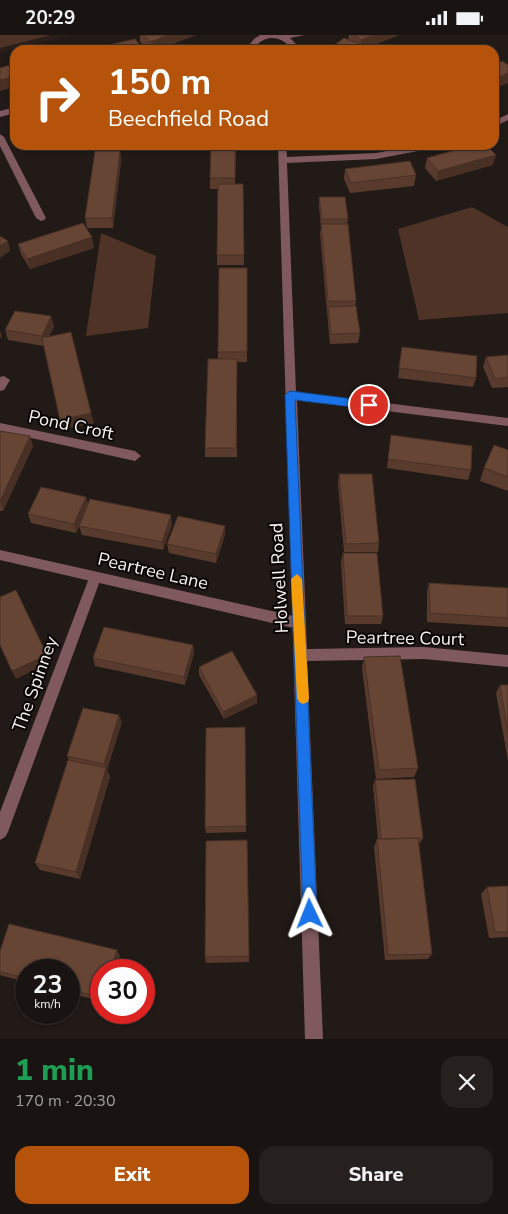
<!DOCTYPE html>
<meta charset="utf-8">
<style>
body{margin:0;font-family:"Nunito Sans",sans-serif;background:#26211f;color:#f1f3f6;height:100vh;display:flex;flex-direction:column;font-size:19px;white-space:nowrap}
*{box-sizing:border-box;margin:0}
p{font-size:16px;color:#9f9e9f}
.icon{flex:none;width:28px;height:28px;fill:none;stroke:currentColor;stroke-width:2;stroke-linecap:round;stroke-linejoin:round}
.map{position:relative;height:1004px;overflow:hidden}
.drawer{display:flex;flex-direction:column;background:#191411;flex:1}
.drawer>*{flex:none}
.top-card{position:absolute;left:10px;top:10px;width:489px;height:105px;border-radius:15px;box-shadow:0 1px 4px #0004,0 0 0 1px #373331;background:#b45309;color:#fff;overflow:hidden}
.speed{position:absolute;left:15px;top:924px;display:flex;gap:10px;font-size:25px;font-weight:700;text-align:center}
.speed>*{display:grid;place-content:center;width:65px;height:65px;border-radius:50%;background:#191411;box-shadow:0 1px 4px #0004,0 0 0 1px #373331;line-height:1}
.speed small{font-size:12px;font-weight:400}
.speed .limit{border:8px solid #d22;background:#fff;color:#111}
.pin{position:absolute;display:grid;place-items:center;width:42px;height:42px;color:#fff;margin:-21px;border:2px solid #fff;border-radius:50%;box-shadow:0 1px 5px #0007}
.me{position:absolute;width:55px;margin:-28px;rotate:358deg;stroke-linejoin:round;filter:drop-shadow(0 0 4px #0008)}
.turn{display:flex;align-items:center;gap:18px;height:105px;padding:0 15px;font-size:22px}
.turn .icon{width:65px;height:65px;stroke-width:2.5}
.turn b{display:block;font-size:35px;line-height:42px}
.round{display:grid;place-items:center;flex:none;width:52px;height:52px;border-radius:15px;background:#26211f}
.summary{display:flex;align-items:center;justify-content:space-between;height:85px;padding:0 15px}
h1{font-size:30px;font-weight:800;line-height:38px;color:#1e9e55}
.cta{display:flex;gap:10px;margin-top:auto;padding:10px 15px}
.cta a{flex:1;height:58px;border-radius:15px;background:#b45309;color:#fff;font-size:20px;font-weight:800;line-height:58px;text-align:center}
.cta a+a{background:#26211f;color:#f1f3f6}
.status{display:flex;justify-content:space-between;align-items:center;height:35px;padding:0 25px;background:#191411;direction:ltr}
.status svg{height:14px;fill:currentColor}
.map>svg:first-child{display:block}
.built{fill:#2c1f19}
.green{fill:#4e3326}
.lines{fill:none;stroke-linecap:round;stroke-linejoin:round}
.minor{fill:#7f595d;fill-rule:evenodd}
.tertiary{fill:#7f595d;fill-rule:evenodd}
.wall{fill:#593b2e}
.shaded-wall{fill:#483025}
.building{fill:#674535;stroke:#483025}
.route{fill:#1a73e8;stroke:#114b97}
.slow{fill:#f59e0b}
.labels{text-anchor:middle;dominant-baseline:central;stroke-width:4;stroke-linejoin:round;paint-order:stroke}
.street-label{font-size:18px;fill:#f6f1ee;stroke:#090605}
</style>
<div class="status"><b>20:29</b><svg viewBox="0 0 49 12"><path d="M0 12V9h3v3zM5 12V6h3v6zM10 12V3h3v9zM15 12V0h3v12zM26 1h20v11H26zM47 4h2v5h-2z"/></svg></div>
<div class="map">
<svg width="508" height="1004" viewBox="0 0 508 1004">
<rect width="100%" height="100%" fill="#211a17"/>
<path class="built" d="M0,0h71l-71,17z"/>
<path class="green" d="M0,0h51l-51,13z
M472,172l36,20v86l-89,7 -21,-91z
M101,198l55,23 -8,72 -62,8z"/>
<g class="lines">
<path class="minor" d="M260,0h45l-15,3 6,6 -1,2h-6c-9,-10 -23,-11 -32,-1l3,5h-8l-3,-5 5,-6z
M15,72v6l-15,4v-6z
M508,79v6l-14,7v-6z
M0,99l4,3 42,81 -2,2 -3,1 -5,-3 -36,-72z
M278,110h8l1,12 89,-4 44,-8h18l-4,3 -58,11 -89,4 9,229 212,26v8l-211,-26 10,249 117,-2 84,8v12l-84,-8 -117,2 16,378h-18z
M4,341l6,4 -6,10 -4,1v-14z
M0,388l135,28 6,5 -6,5 -135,-30z
M95,538l5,1 1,4 -93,254 -3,5 -5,3v-28l89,-234 1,-4z"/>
<path class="tertiary" d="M0,515l298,67 5,2 2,4 -2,4 -5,2 -298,-69z"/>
</g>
<path class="wall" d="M140,0h56l-39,15h-7l-10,-8z
M349,0h50l-38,15h-33l20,-10z
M236,110l-1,39h8l1,81h-27l1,-76h-8v-11z
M120,116l1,10 -8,67h-26l-2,-10z
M427,123l66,7 -57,16 -11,-13z
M345,134l71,6 -2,11 -64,7 -6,-14z
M319,162l29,22 -1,5 9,77 -1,5 5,27 -2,10 -28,1 -10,-110 1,-7 -2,-20z
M18,209l76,4 -64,21 -9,-15z
M247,233v94h-10v95h-32v-9l13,-89v-7z
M54,291l-5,10 45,87 -31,6 -19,-83 -36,-6 -3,-10z
M402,312l74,31 -3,9 -75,-9z
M508,320v32l-16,1 -9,-21 3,-10z
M0,397l30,4 3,10 -30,65h-3z
M391,400l80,35 -3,10 -81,-12z
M508,415v41l-28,-10 4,-13z
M339,439l40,69 -1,9h-34l-6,-68z
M86,462l2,7 84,20 -9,26 -81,-15 -3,-9 -3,7 -45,-10 -3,-9z
M225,491v9l-9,28 -47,-10 -2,-9z
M343,518l40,63 -2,8h-36l-4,-62z
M429,548l79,5v39l-81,-5v-31z
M193,610l1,8 -9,32 -90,-19 -2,-8z
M364,622l54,111 -4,9 -38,2 -14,-111z
M199,632l58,36 -33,16 -25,-44z
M500,650h8v76l-12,-68z
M122,687l-15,48 3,7 -30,102 -40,-9 -5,-7 34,-103 -2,-4z
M245,692l1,105 -40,1 -1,-6z
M375,745l48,58 -3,5h-1l13,111 -4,5 -43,1 -11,-113 3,-8h1l-5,-53z
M247,805l2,122 -43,1 -1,-6z
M508,851v51l-19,1 -8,-44 6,-7z
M0,916l120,5 -19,14v31l-32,-8v-23h-43v12l-26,-7z"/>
<path class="shaded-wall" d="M168,0h28l-39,15h-5l-1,-8z
M374,0h25l-39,15 1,-10z
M360,9l-1,6h-7z
M508,38v10l-14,6v-9z
M15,41v11l-15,4v-11z
M120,116l1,10 -8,67 -1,-10z
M496,120l-3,10 -57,16 2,-10z
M92,202l2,11 -64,21 -3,-10z
M8,206l2,10 -10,7v-12z
M51,281l3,10 -9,20 -3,-10z
M0,295l2,7 -2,1z
M91,378l3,10 -31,6 -3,-9z
M30,401l3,10 -30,65 -3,-10z
M86,462l2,9 -12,27 -2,-9z
M171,480l1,9 -9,26 -1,-8z
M225,491v9l-9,28v-9z
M193,610l1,8 -9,32 -1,-8z
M47,620l3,7 -34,17 -4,-8z
M257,660v8l-33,16 -1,-7z
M119,680l3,7 -15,48 3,7 -30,102 -4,-7 30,-104 -2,-4z
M117,915l3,6 -4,14h-5z"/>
<path class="building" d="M143,0h25l-17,7z
M354,0h20l-13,5z
M344,3l16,6 -8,6h-24z
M135,4l8,10 -57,1z
M502,26l6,4v8l-14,7v-15z
M10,30l5,11 -15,4v-12z
M211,110h24v33h-25z
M474,110h12l10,10 -58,16 -11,-13z
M95,116h25l-8,67h-27z
M410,126l6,14 -65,8 -6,-14z
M218,149h25l1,71h-27z
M319,162h26l3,22h-26z
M83,188l9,14 -65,22 -9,-15z
M321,189h27l8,77h-28z
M0,201l8,5 -8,5z
M219,233h28v84h-29z
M356,271l4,27 -29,1 -3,-27z
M15,276l36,5 -9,20 -37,-6z
M71,297l20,81 -31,7 -18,-82z
M402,312l75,9 -1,22 -77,-10z
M508,320v22l-13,2 -9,-22z
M208,324h29l-1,89h-31z
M0,396l30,5 -30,65z
M391,400l81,11 -1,24 -83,-11z
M494,410l14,5v27l-24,-9z
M339,439h33l7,69 -33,1z
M41,452l45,10 -12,27 -46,-10z
M90,464l81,16 -9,27 -83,-16z
M178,481l47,10 -9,28 -49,-10z
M343,518h34l6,63h-36z
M429,548l79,5v30l-78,-5z
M16,555l31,65 -35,16 -12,-26v-48z
M104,592l89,18 -9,32 -91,-19z
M232,616l25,44 -34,17 -24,-45z
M400,621l18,112 -39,2 -15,-113z
M500,650h8v47z
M83,673l36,7 -15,49 -37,-8z
M245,692l1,99 -41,1 1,-99z
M68,725l38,8 -30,104 -41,-9z
M415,744l8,59 -42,1 -6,-59z
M418,803l14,116 -44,1 -11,-116z
M247,805l2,116 -44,1 1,-116z
M508,851v46h-13l-8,-45z
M9,889l108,26 -6,20h-10v28l-32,-9v-19h-43v8l-26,-6v-21z"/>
<path class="route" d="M290,356l79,10 5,4 -5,4 -74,-9 22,514 -2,5 -5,2 -5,-2 -2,-5 -18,-519z"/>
<path class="slow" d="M297,539l5,5 7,119 -1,4 -5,2 -4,-2 -2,-4 -6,-119z"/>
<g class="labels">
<g class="street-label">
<text transform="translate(71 390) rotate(12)">Pond Croft</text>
<text transform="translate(153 536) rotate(13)">Peartree Lane</text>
<text transform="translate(279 543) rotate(-93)">Holwell Road</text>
<text transform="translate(405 603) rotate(1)">Peartree Court</text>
<text transform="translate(35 649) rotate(-70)">The Spinney</text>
</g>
</g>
</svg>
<div class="speed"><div>23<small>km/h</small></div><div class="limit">30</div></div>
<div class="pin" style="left:369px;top:370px;background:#d93025"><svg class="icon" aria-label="arrive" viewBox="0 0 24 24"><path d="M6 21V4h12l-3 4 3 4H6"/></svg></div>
<svg class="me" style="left:310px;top:879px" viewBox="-20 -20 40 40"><path d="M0-17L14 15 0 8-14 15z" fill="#1a73e8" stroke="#fff" stroke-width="4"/></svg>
<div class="top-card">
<div class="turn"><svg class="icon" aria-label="right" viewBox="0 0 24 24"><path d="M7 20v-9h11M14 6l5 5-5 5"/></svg><div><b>150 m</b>Beechfield Road</div></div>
</div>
</div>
<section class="drawer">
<div class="summary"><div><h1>1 min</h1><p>170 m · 20:30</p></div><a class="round"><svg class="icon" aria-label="close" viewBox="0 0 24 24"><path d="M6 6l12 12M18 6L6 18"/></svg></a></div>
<div class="cta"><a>Exit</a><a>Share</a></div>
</section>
